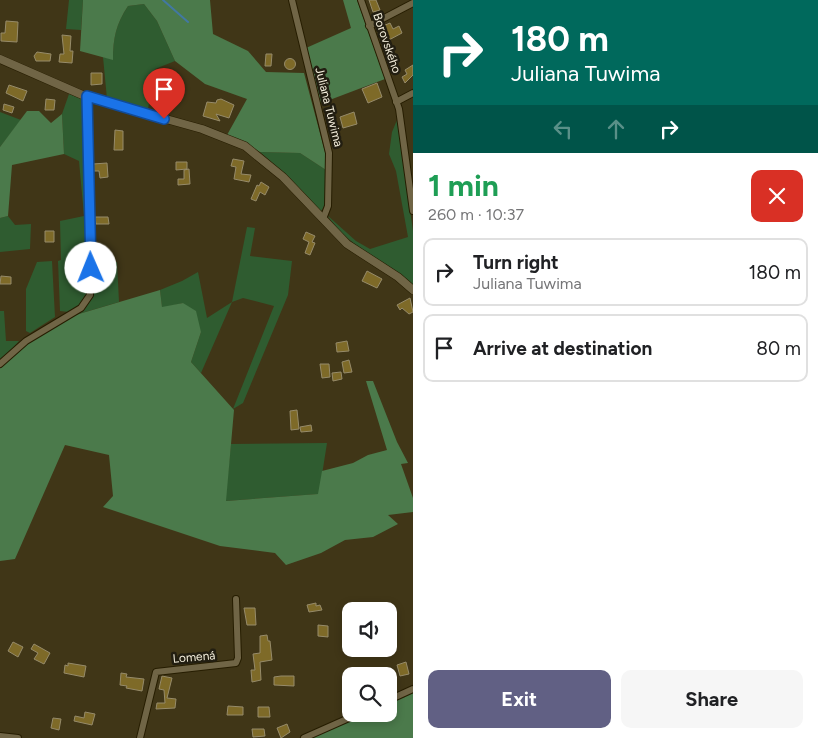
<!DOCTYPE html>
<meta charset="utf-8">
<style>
body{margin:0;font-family:Figtree,sans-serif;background:#f6f6f6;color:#202124;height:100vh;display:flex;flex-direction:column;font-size:19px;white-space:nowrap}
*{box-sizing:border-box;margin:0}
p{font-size:16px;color:#757577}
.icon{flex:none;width:28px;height:28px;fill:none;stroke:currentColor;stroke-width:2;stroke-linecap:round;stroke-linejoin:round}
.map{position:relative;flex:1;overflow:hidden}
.panel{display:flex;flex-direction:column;background:#fff;width:405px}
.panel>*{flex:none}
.top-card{background:#00695c;color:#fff;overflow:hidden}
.tools{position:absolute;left:342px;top:602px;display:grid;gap:10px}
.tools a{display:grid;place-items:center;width:55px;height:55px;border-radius:10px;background:#fff;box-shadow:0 2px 8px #0003;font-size:25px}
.pin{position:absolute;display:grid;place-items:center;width:42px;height:42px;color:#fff;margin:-51px -21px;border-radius:50% 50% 50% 0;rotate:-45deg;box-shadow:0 0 5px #0007}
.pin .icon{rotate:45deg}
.me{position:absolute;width:55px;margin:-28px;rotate:359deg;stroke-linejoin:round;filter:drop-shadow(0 0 4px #0008)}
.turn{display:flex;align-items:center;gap:18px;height:105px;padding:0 15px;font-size:22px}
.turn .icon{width:65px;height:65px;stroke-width:2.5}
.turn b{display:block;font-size:35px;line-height:42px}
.lanes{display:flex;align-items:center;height:48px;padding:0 15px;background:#0003;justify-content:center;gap:25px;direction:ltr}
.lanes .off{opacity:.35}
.round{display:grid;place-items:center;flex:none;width:52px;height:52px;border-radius:10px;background:#f6f6f6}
.overview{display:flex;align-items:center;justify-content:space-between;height:85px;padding:0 15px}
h1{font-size:30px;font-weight:700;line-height:38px;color:#1e9e55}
.primary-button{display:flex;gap:10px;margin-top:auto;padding:10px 15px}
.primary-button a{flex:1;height:58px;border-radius:10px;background:#616084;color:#fff;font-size:20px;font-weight:700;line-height:58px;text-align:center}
.primary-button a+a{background:#f6f6f6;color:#202124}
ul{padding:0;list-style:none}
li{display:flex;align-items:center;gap:15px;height:68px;margin:0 10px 8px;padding:0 5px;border:2px solid #e0e0e0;border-radius:10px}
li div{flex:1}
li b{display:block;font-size:19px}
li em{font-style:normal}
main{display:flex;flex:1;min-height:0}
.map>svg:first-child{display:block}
.green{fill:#2f5c30}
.forest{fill:#4b7a4b}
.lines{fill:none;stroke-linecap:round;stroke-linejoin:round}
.stream{stroke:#4278a2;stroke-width:2}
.building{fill:#7e6a28;stroke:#968b6a}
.minor-casing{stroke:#261d00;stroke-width:8}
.tertiary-casing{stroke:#261d00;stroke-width:9}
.minor{stroke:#706546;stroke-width:6}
.tertiary{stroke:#706546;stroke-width:8}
.route-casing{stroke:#114b97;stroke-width:12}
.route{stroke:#1a73e8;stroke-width:9}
.labels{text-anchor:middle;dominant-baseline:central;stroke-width:5;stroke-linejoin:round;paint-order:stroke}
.street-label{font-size:12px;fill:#f3eddb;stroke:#221e11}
</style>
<main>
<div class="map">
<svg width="413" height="738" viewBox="0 0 413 738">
<rect width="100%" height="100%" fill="#403617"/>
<path class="green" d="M69,0h14l-2,30 -15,-1z
M144,4l13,17 18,40 -20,8 -7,40 -41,-10 -4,-42 10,2c0,-21 3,-35 15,-53z
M69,94l15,6 5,191 -4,11 -16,10 -9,-1 -2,-50 3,-1 -1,-39 24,-5 -5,-55 -15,-7 -2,-40z
M0,112l21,8 -21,27z
M397,120l16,111v54c-30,-23 -64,-38 -86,-70l29,26 14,8 38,-12 -12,-66 -7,-17 3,-22z
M260,152l40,1 26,17 -1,36 -4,5 -31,-33z
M8,216l7,9 16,-1 -1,25 -30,3v-34z
M247,227l8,1 -5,28 42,5 -4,34 -45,108 -10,6 41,-103 -31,-8 -11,4 -31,71 -10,-11 10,-30 -18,-29 -21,5 -2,-18 22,-9 16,-9 9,46 25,-16z
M52,261l3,56 -25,16 -4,-2v-42l11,-27z
M117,262l2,40 -47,14c25,-18 22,-21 23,-51z
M0,311h4l2,30h13l-19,21z
M327,443l-8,51 -94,7 6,-57z"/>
<path class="forest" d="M83,0h127l3,34 35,17 18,21 38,1 22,83v14l-26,-17 -40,-1 -33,-17 20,-36 -42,-15 -30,-23 -18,-40 -13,-17 -16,2c-12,18 -15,32 -15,54l-33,-9z
M343,0h14l28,79 -66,25 -13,-56 45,-20z
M27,111h12l12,12 11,-9 2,40 -52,11 -4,51 -8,2v-71z
M160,290l2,17 21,-4 13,8 5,21 -10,30 43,48 -8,91 92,-7 4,-23 31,-8 15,-8 19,-5 -21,-69h7l24,61 11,21 -7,1 12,34v14l-25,3 10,9 -25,13 -28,3 -24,13 -35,12 -11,-12 -55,-7 -117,-39 10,-11 -4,-41 -44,-10 -50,114 -15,2v-195l7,-4 24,-23 31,-20z
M413,690v48h-109l54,-24h31v-14z"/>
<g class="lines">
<path class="stream" d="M163,0l25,22"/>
</g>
<path class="building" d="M369,0h7l4,10 -7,2z
M6,21l12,1 -1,20 -16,-1v-8h4z
M390,23l3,6 6,-3 3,7 -15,8 -2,-4 3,-1 -5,-10z
M62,35l9,1 -1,15h3l-1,12 -13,-1 1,-8h4z
M37,52l14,2 -1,7h-14l-2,-5z
M266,54h6l-1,12h-6z
M284.5 64a5.5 5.5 0 1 1 11 0a5.5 5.5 0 1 1-11 0Z
M413,65v10l-8,8 -3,-6 5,-3 -2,-4z
M91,73h11v11l-11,1z
M161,81l13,3 -3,12 10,2 -1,4 -10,-2 -1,5 -9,-2 3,-14 -4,-1z
M377,83l5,14 -14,6 -6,-14z
M9,85l18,6 -4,10 -17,-8z
M46,99l9,1 -1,10h-9z
M221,99l13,6 -5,13 -13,-4 4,7 -17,-5 4,-14 9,1 1,-3z
M4,104l10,3 -2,6 -9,-3z
M354,112l3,12 -14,4 -3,-11z
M115,130l8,1v19h-9z
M233,159l11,2 -3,13 10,1 -2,7 -15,-3 2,-12 -5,-1z
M176,162h11v7l-11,1z
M107,163l1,14 -8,1 -1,-7h-6v-7z
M189,169l1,15 -12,1v-6h6v-9z
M261,182l8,5 -4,8 -5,-3 -4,9 -5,-2 6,-14 2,1z
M95,217h13l1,7h-13z
M45,231h9v11h-9z
M306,232l9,4 -3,6 3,1 -5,12 -5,-2 4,-11 -6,-3z
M367,271l15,8 -5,9 -15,-7z
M1,276l10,1v7h-11z
M410,298l3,14 -4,2 -7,-6 -2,2 -3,-5z
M347,341l2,10 -12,1 -1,-9z
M349,360l3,12 -8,1 -2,-11z
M320,364h9l1,13 -8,1z
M341,372l1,7 -9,2 -1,-8z
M297,410l2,19 -8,1 -1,-19z
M311,425l1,6 -11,1 -1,-5z
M316,603v3l4,-1 2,5 -13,2 -2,-7z
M244,608h11l1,17h-9z
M318,625l10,1v11l-10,-1z
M267,635l1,6h2l2,19 -12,2 1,18 -9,2 -1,-12h4l-2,-16 7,-1v-17z
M13,642l10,5 -5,10 -10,-6z
M34,644l16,9 -6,11 -10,-5 4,-6 -7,-4z
M406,662l3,12 -9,2 -3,-11z
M68,663l18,3 -2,11 -20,-4 1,-8 3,1z
M121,673l6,1 -1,3 18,2 -2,12 -16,-3 1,-2 -7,-1z
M162,676l10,2 -5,20 9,1 -1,9 -19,1 1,-6h8l-1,-13 -5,-1z
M281,676h13v10l-20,-1v-8z
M228,706l15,1v8h-16z
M258,707h11l1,10h-12z
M85,712l10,2 -3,11 -18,-4 1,-5 9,2z
M53,718l8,1 -2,11 -8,-2z
M287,724l3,8 -9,6 -4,-10z
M252,729h12l1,7 -12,1z"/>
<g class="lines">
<g class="minor-casing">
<path id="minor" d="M292,0l37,153 -1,53 -5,13
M361,0l38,109 14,102
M369,26l44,-23
M396,102l17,-9
M0,364l26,-23 55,-33 9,-13 -3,-198
M389,700l24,-11
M0,736l18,2
M140,738l16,-66 80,-9 2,-5 -2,-59
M304,738l54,-24"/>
</g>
<g class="tertiary-casing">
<path id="tertiary" d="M0,59l87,38 115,32 43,17 38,31 64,67 51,33 15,13"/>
</g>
<use href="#minor" class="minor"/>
<use href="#tertiary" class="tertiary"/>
</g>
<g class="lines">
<g class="route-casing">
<path id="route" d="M91,268l-4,-172 77,23"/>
</g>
<use href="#route" class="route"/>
</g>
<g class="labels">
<g class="street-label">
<text transform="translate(387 43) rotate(71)">Borovského</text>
<text transform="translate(329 107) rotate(76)">Juliana Tuwima</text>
<text transform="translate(194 657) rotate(-5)">Lomená</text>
</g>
</g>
</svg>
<div class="tools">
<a><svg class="icon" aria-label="sound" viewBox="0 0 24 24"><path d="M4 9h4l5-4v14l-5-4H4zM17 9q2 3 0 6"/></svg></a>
<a><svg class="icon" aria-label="search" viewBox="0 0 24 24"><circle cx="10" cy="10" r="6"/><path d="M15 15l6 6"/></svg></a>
</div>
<div class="pin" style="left:164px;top:119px;background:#d93025"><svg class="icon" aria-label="arrive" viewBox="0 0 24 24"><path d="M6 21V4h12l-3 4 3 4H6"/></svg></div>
<svg class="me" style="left:91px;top:268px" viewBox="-20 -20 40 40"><circle r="19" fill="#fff"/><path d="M0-13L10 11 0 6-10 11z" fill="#1a73e8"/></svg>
</div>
<section class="panel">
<div class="top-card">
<div class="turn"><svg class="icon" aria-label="right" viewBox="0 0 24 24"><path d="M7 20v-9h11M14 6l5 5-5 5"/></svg><div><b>180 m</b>Juliana Tuwima</div></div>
<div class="lanes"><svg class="icon off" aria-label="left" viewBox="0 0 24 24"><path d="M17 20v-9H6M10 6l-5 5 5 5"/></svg><svg class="icon off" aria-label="ahead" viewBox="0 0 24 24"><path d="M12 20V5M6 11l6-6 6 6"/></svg><svg class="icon" aria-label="right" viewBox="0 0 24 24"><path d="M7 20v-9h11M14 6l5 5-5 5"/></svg></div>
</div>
<div class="overview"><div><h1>1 min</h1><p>260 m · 10:37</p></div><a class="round" style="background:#d93025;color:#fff"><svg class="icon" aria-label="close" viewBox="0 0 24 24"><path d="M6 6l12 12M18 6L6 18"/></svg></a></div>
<ul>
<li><svg class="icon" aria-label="right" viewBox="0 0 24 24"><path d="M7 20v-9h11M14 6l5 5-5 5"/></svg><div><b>Turn right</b><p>Juliana Tuwima</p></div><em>180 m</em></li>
<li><svg class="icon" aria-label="arrive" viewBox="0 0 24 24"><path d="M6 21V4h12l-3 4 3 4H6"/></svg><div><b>Arrive at destination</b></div><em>80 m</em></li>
</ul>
<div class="primary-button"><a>Exit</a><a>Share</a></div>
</section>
</main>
